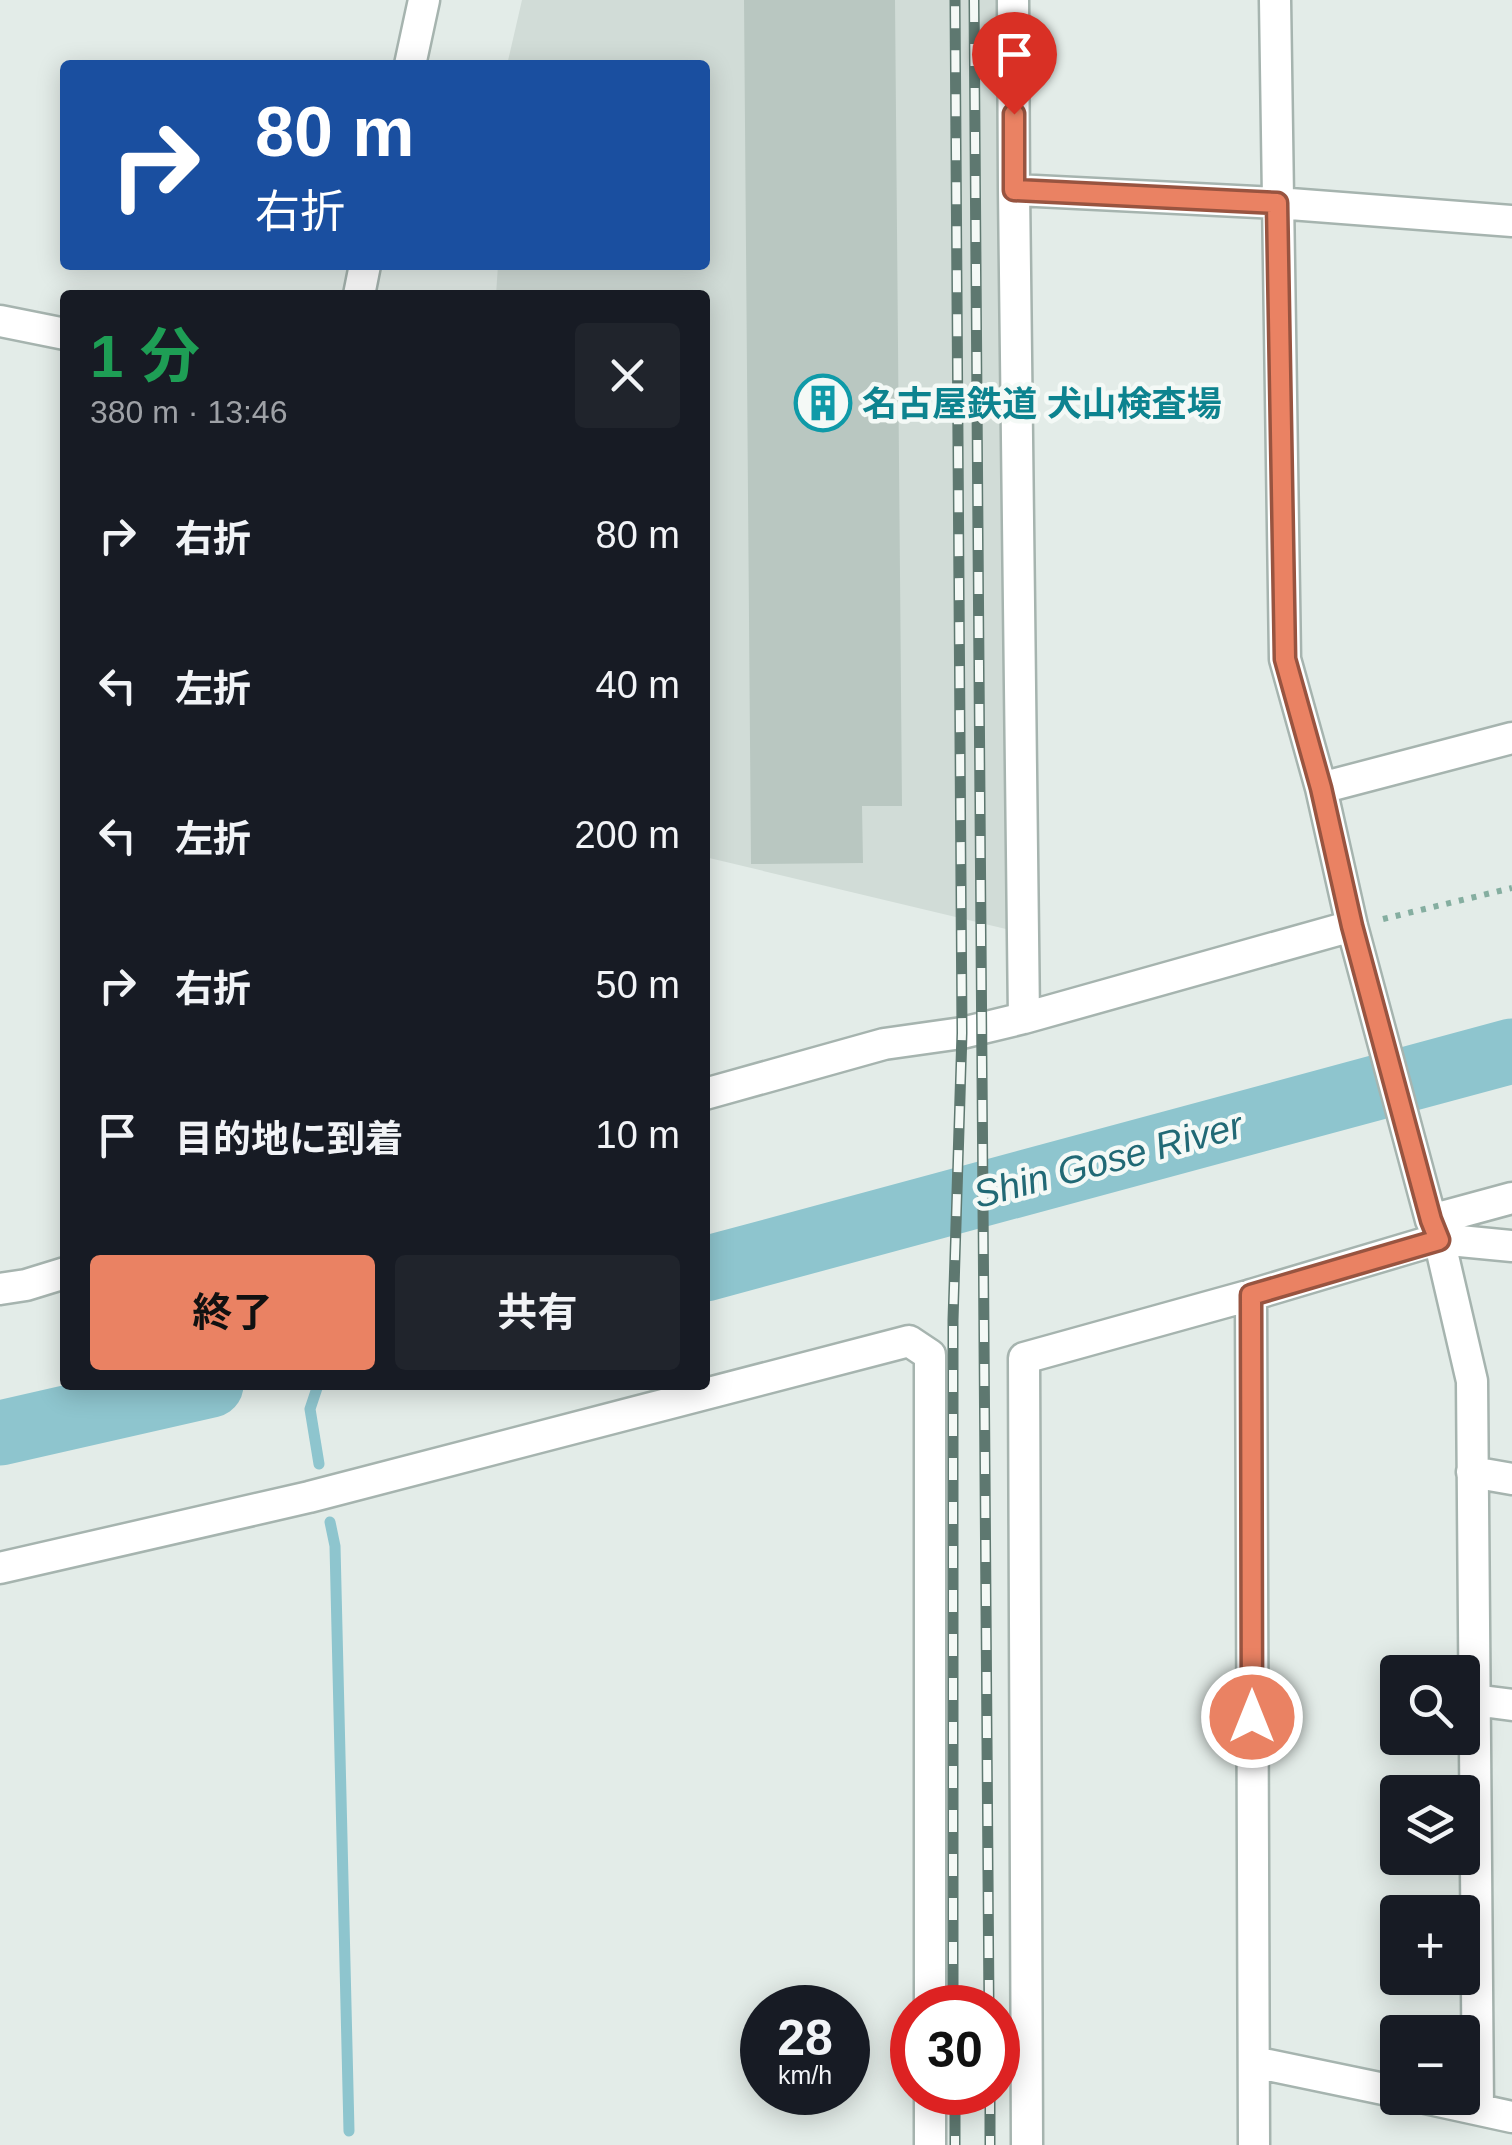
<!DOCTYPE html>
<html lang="ja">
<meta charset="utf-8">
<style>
body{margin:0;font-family:Arial,"Noto Sans JP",sans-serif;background:#20242c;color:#f1f3f6;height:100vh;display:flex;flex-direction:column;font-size:38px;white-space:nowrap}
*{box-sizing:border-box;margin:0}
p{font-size:32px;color:#9ea1a6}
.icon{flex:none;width:55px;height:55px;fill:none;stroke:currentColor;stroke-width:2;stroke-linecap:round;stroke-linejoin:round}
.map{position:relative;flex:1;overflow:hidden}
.sheet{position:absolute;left:60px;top:290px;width:650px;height:1100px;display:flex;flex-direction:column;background:#171b24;border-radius:10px;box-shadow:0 5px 25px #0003}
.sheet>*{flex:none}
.guide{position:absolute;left:60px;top:60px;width:650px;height:210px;border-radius:10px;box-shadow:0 5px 25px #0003;background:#1a4fa0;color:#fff;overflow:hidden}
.buttons{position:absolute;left:1380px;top:1655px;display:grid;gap:20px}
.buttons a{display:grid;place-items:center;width:100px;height:100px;border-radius:10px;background:#171b24;box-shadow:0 5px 25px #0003;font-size:50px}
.speed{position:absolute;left:740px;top:1985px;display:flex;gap:20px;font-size:50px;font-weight:700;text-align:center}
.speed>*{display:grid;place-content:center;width:130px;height:130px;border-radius:50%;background:#171b24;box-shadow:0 5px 25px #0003;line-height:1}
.speed small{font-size:25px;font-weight:400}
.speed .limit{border:15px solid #d22;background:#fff;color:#111}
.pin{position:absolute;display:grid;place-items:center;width:85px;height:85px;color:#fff;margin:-102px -42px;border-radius:50% 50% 50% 0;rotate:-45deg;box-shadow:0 0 10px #0007}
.pin .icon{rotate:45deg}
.me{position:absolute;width:110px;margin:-55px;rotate:0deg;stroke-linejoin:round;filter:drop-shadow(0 0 8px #0008)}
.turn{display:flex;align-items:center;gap:35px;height:210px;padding:0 30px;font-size:45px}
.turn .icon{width:130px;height:130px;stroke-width:2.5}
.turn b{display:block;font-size:70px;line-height:85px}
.round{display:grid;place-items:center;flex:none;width:105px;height:105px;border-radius:10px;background:#20242c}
.head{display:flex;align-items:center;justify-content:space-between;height:170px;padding:0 30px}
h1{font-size:60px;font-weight:700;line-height:75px;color:#1e9e55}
.cta{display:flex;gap:20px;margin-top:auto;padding:20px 30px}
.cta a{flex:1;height:115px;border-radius:10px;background:#ea8263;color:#111;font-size:40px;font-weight:700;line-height:115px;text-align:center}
.cta a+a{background:#20242c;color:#f1f3f6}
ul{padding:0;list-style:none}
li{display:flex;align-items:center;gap:30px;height:150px;padding:0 30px}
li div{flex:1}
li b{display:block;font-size:38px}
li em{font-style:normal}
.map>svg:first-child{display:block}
.built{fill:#d1dcd7}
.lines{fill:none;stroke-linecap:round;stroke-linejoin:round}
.stream{stroke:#8ec5ce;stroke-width:11}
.river{stroke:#8ec5ce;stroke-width:65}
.building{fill:#b9c7c1}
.street-casing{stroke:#a6b4af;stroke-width:35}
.path{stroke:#85aea0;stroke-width:6;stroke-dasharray:5 8;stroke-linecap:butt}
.street{stroke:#fff;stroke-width:30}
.rail-casing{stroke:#5e7870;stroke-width:11}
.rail{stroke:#f4f9f6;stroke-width:8;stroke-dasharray:22;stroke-linecap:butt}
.route-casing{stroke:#985440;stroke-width:25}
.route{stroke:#ea8263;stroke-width:18}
.labels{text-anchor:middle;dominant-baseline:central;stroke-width:9;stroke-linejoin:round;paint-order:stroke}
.culture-label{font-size:35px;font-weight:bold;fill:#0d838f;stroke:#f4f9f6;text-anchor:start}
.water-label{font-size:38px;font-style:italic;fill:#216975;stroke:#f4f9f6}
</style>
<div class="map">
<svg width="1512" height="2145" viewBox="0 0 1512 2145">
<rect width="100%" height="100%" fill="#e3ece8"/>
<path class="built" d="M522,0h491l-7,929 -301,-72v-562h-209l2,-30h207v-200h-198z"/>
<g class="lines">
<path class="stream" d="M318,1385l-8,24 9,55
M330,1522l5,24 14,585"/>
<path class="river" d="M705,1269l807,-218
M0,1433l211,-48"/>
</g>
<path class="building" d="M744,0h151l7,806h-40l1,57 -112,1z"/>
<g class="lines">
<g class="street-casing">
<path id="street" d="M1013,0l1,190 10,828
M1275,0l10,659 36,129 31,138 79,294 8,19 33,142 6,728
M410,65l14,-65
M1014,190l263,13 235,18
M359,295l6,-30
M0,321l65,13
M1321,788l191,-50
M705,1094l179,-50 78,-11 62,-15 328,-92
M1431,1220l81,-22
M0,1289l26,-4 39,-12
M1251,1295l3,850
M1472,1472l40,7
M0,1568l309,-71 600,-156 21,14v653
M1474,1700l38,5
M1254,2062l144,30
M1425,2098l87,19
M930,2145v-53
M1027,2145l-3,-787 227,-63 188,-56 73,7"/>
</g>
<path class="path" d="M1383,919l129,-31"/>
<use href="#street" class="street"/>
<g class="rail-casing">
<path id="rail" d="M974,0l15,2008
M953,2008v-688l9,-287 -7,-1033
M955,2092v53
M990,2092v53"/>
</g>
<use href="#rail" class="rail"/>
</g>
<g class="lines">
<g class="route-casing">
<path id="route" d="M1014,114v76l263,13 8,456 36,129 31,138 79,294 8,20 -188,55 1,422"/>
</g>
<use href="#route" class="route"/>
</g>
<defs>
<g id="building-ring" transform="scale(2.875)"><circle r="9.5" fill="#f4f9f6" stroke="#0f9aa8" stroke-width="1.5"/><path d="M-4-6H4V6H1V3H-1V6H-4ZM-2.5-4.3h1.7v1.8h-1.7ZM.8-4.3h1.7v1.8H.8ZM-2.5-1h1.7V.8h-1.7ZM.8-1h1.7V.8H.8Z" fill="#0f9aa8"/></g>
</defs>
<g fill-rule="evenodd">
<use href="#building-ring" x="823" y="403"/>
</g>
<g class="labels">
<g class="culture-label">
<text x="862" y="403">名古屋鉄道 犬山検査場</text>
</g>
<g class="water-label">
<text transform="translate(1108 1160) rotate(-15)">Shin Gose River</text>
</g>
</g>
</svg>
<div class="buttons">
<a><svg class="icon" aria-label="search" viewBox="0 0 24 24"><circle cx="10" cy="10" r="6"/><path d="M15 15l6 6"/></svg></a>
<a><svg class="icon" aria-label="layers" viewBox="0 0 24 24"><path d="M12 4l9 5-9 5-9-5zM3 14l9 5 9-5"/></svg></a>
<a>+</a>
<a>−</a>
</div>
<div class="speed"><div>28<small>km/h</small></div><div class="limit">30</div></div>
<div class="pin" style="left:1014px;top:114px;background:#d93025"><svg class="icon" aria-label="arrive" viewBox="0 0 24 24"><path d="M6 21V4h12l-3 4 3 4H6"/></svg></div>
<svg class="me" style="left:1252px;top:1717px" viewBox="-20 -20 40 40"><circle r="17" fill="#ea8263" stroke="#fff" stroke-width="3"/><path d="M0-11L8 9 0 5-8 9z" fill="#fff"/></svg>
<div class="guide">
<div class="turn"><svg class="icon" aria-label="right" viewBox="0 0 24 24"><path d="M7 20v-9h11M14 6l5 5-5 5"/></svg><div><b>80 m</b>右折</div></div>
</div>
<section class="sheet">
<div class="head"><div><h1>1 分</h1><p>380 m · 13:46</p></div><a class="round"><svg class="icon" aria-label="close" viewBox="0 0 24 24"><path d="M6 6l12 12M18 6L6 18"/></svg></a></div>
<ul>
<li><svg class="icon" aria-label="right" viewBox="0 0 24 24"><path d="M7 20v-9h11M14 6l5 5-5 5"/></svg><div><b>右折</b></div><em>80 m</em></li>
<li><svg class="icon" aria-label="left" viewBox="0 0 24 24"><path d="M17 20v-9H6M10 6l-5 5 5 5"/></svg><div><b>左折</b></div><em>40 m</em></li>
<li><svg class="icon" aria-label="left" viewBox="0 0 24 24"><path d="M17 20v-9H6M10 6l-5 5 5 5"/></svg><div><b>左折</b></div><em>200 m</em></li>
<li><svg class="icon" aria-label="right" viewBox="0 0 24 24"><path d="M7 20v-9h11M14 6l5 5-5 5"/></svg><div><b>右折</b></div><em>50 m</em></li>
<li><svg class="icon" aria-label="arrive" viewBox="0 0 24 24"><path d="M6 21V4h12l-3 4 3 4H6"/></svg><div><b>目的地に到着</b></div><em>10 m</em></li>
</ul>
<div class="cta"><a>終了</a><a>共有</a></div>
</section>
</div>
